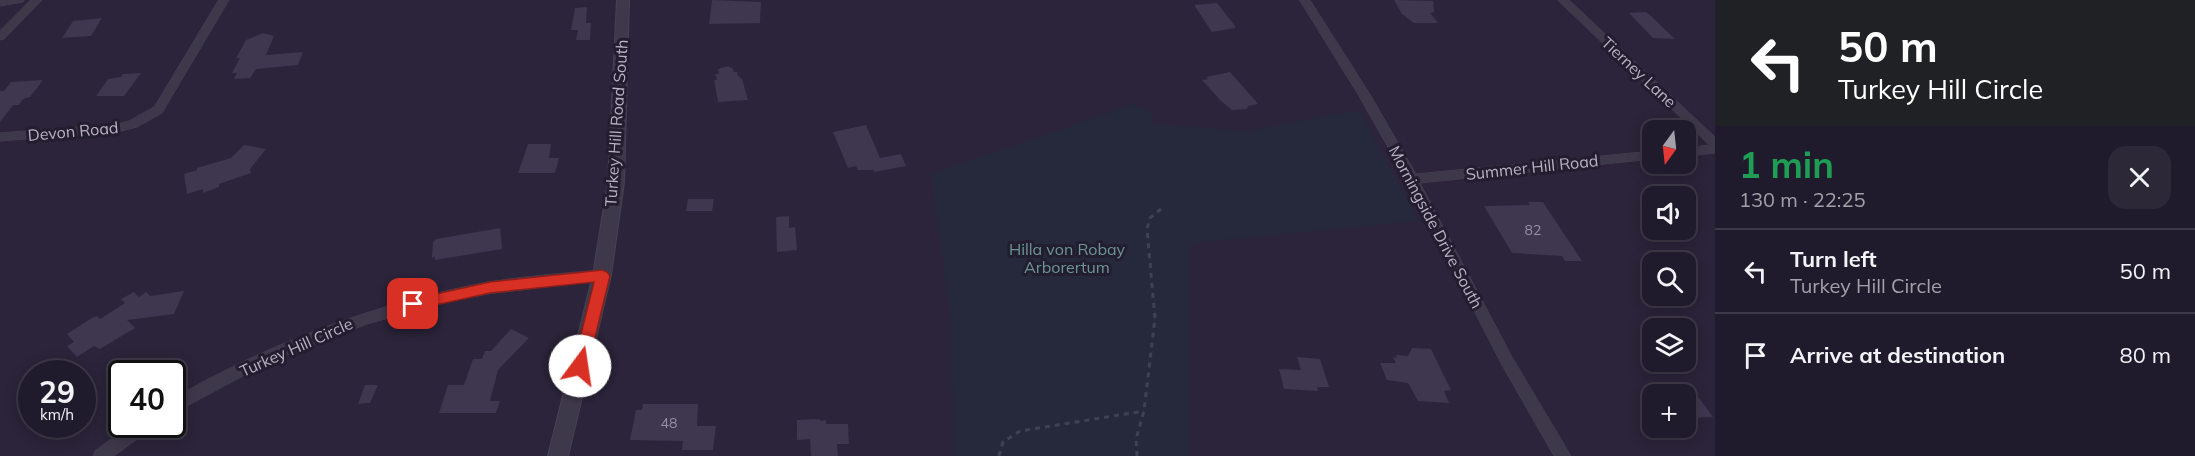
<!DOCTYPE html>
<meta charset="utf-8">
<style>
body{margin:0;font-family:Mulish,sans-serif;background:#2d2838;color:#f1f3f6;height:100vh;display:flex;flex-direction:column;font-size:22px;white-space:nowrap}
*{box-sizing:border-box;margin:0}
p{font-size:20px;color:#a2a1a9}
.icon{flex:none;width:33px;height:33px;fill:none;stroke:currentColor;stroke-width:2;stroke-linecap:round;stroke-linejoin:round}
.map{position:relative;flex:1;overflow:hidden}
.sheet{display:flex;flex-direction:column;background:#201b2c;width:480px}
.sheet>*{flex:none}
.banner{background:#202124;color:#fff;overflow:hidden}
.needle{width:39px;rotate:195deg}
.controls{position:absolute;left:1642px;top:120px;display:grid;gap:12px}
.controls a{display:grid;place-items:center;width:54px;height:54px;border-radius:12px;background:#201b2c;box-shadow:0 3px 15px #0003,0 0 0 2px #3d3948;font-size:30px}
.speed{position:absolute;left:18px;top:360px;display:flex;gap:12px;font-size:30px;font-weight:700;text-align:center}
.speed>*{display:grid;place-content:center;width:78px;height:78px;border-radius:50%;background:#201b2c;box-shadow:0 3px 15px #0003,0 0 0 2px #3d3948;line-height:1}
.speed small{font-size:15px;font-weight:400}
.speed .limit{border:3px solid #111;border-radius:9px;background:#fff;color:#111}
.pin{position:absolute;display:grid;place-items:center;width:51px;height:51px;color:#fff;margin:-26px;border-radius:12px;box-shadow:0 3px 9px #0006}
.me{position:absolute;width:66px;margin:-33px;rotate:14deg;stroke-linejoin:round;filter:drop-shadow(0 0 4px #0008)}
.turn{display:flex;align-items:center;gap:21px;height:126px;padding:0 24px;font-size:27px}
.turn .icon{width:78px;height:78px;stroke-width:2.5}
.turn b{display:block;font-size:42px;line-height:51px}
.round{display:grid;place-items:center;flex:none;width:63px;height:63px;border-radius:18px;background:#2d2838}
.overview{display:flex;align-items:center;justify-content:space-between;height:102px;padding:0 24px}
h1{font-size:36px;font-weight:700;line-height:45px;color:#1e9e55}
ul{padding:0;list-style:none}
li{display:flex;align-items:center;gap:18px;height:84px;padding:0 24px;border-top:2px solid #3d3948}
li div{flex:1}
li b{display:block;font-size:22px}
li em{font-style:normal}
main{display:flex;flex:1;min-height:0}
.map>svg:first-child{display:block}
.green{fill:#26293b}
.building{fill:#3f3650}
.lines{fill:none;stroke-linecap:round;stroke-linejoin:round}
.minor-casing{stroke:#474154;stroke-width:1}
.tertiary-casing{stroke:#474154;stroke-width:2}
.path{stroke:#3f4254;stroke-width:3;stroke-dasharray:5 5;stroke-linecap:butt}
.minor{fill:#3e384b;fill-rule:evenodd}
.tertiary{fill:#3e384b;fill-rule:evenodd}
.route{fill:#d93025;stroke:#8d1f18;stroke-width:1.5}
.labels{text-anchor:middle;dominant-baseline:central;stroke-width:6;stroke-linejoin:round;paint-order:stroke}
.number-label{font-size:14px;fill:#9992a7}
.street-label{font-size:16px;fill:#bab3c6;stroke:#231d30}
.park-label{font-size:16px;fill:#6c9695;stroke:#231d30}
</style>
<main>
<div class="map">
<svg width="1715" height="456" viewBox="0 0 1715 456">
<rect width="100%" height="100%" fill="#2b243a"/>
<path class="green" d="M1134,104l20,11 -2,9 95,7 112,-21 60,111 -229,22v213h-236l-3,-136 -20,-146z"/>
<path class="building" d="M712,0l49,2 -1,21 -51,1z
M1394,0l39,1 1,11 -4,1 8,10h-24l-12,-9z
M1217,3l18,23v2l-23,4 -18,-27z
M587,7l-1,16h5l-1,17h-14l2,-10h-7l4,-22z
M1646,12l5,4 24,23 -22,-1 -24,-25z
M102,18l-11,18 -29,2 11,-17z
M263,33l11,3 -8,19 37,-3 -5,13 -42,4 -6,9 -16,1 3,-6h-5l8,-15h-4l10,-18z
M728,66l5,3 1,3h3l1,4 4,3 6,21 -30,2 -4,-22h3l-2,-6h4l-1,-5z
M1230,72l23,26 5,6 -10,2 -1,3 -15,1 -11,-9 -19,-21 6,-1 -2,-2z
M141,73l-17,23h-28l12,-17 13,-2 2,-3z
M43,80l-13,17 -7,2 -4,6h-6l-13,17v-31h4l7,-9z
M866,125l14,33 21,-4 5,12 -32,6v-2h-16l-2,-4 -8,2 -15,-36z
M528,144h23l-2,14h10l-4,15h-37z
M244,145l22,4 -16,20 1,4 -32,11v3l-16,6v-4l-16,5 -3,-20 13,-4v-2l34,-10z
M688,199h26l-2,12h-26z
M1528,202h15l39,59h-17l-3,-5 -50,-3 -28,-47 46,-1z
M789,216v12l6,-1 2,23 -20,2 -1,-35z
M500,228l2,21 -67,11v-3l-3,1 1,-16 3,-3z
M184,291l-10,23 -47,6 8,8 -35,21 -6,-3 -17,11 -10,-11 7,-4 -7,-8 25,-16 5,-2 3,3 25,-16 -4,-4 13,-7 5,5 7,-5 4,4z
M511,329l18,9 -31,32 -8,31h10l-4,12h-57l9,-28h16l9,-26h9l3,-8h6z
M1412,348l19,1 20,41 -7,1 5,12 -31,-2 -10,-18 -21,-3 -7,-17h16l-3,-6 4,1 -1,-3 12,1z
M1297,357l23,2 9,28h-12l1,4 -34,-2 -5,-20 22,1z
M365,385h13l-8,18 -12,1z
M1699,398l14,19 -27,1v-19z
M643,404h55l-1,22h19l-3,24h-31l1,-9 -53,-1 6,-30h6z
M820,419v2l6,-1v4h22l1,20h-12l1,12h-27l-1,-17 -13,1v-20z"/>
<g class="lines">
<g class="minor-casing">
<path id="minor" d="M0,0h24l-1,2 -23,4z
M31,0h11l-38,39 -4,1v-9z
M219,0h10l-67,113 -25,14 -20,5 -117,9v-8l117,-9 12,-3 25,-14z
M1300,0h10l61,96 45,78 237,-23v8l-233,24 92,174 59,99h-17l-52,-91 -96,-186 -47,-83z
M1558,0h11l146,137v16l-29,3v-8l23,-3z
M602,270l5,1 2,4 -2,4 -5,1 -114,14 -41,8 -80,22 -76,29 -39,18 -80,43v-15c99,-57 205,-96 316,-117 38,-6 76,-9 114,-12z
M132,424h21l-2,5 -37,27h-21l2,-5z"/>
</g>
<g class="tertiary-casing">
<path id="tertiary" d="M617,0h12l-5,182 -13,93 -43,181h-20l45,-181 15,-93z"/>
</g>
<path class="path" d="M999,456l4,-14 17,-11 124,-20
M1137,456l-1,-17 8,-28 11,-93 -8,-89 3,-11 11,-9"/>
<use href="#minor" class="minor"/>
<use href="#tertiary" class="tertiary"/>
</g>
<path class="route" d="M602,270l5,2 3,4 -22,90 -2,4 -6,2 -5,-2 -2,-4 21,-84 -104,11 -77,17 -5,-1 -2,-5 2,-4 5,-1 77,-17z"/>
<g class="labels">
<g class="number-label">
<text x="1533" y="230">82</text>
<text x="669" y="423">48</text>
</g>
<g class="street-label">
<text transform="translate(1639 72) rotate(43)">Tierney Lane</text>
<text transform="translate(616 123) rotate(-86)">Turkey Hill Road South</text>
<text transform="translate(73 131) rotate(-5)">Devon Road</text>
<text transform="translate(1532 167) rotate(-6)">Summer Hill Road</text>
<text transform="translate(1436 227) rotate(62)">Morningside Drive South</text>
<text transform="translate(296 347) rotate(-24)">Turkey Hill Circle</text>
</g>
<g class="park-label">
<text x="1067" y="249">Hilla von Robay<tspan x="1067" dy="18">Arborertum</tspan></text>
</g>
</g>
</svg>
<div class="controls">
<a><svg class="needle" viewBox="-14 -14 28 28"><path d="M0-13l5 13h-10z" fill="#e53935"/><path d="M0 13l5-13h-10z" fill="#a2a1a9"/></svg></a>
<a><svg class="icon" aria-label="sound" viewBox="0 0 24 24"><path d="M4 9h4l5-4v14l-5-4H4zM17 9q2 3 0 6"/></svg></a>
<a><svg class="icon" aria-label="search" viewBox="0 0 24 24"><circle cx="10" cy="10" r="6"/><path d="M15 15l6 6"/></svg></a>
<a><svg class="icon" aria-label="layers" viewBox="0 0 24 24"><path d="M12 4l9 5-9 5-9-5zM3 14l9 5 9-5"/></svg></a>
<a>+</a>
</div>
<div class="speed"><div>29<small>km/h</small></div><div class="limit">40</div></div>
<div class="pin" style="left:413px;top:304px;background:#d93025"><svg class="icon" aria-label="arrive" viewBox="0 0 24 24"><path d="M6 21V4h12l-3 4 3 4H6"/></svg></div>
<svg class="me" style="left:580px;top:366px" viewBox="-20 -20 40 40"><circle r="19" fill="#fff"/><path d="M0-13L10 11 0 6-10 11z" fill="#d93025"/></svg>
</div>
<section class="sheet">
<div class="banner">
<div class="turn"><svg class="icon" aria-label="left" viewBox="0 0 24 24"><path d="M17 20v-9H6M10 6l-5 5 5 5"/></svg><div><b>50 m</b>Turkey Hill Circle</div></div>
</div>
<div class="overview"><div><h1>1 min</h1><p>130 m · 22:25</p></div><a class="round"><svg class="icon" aria-label="close" viewBox="0 0 24 24"><path d="M6 6l12 12M18 6L6 18"/></svg></a></div>
<ul>
<li><svg class="icon" aria-label="left" viewBox="0 0 24 24"><path d="M17 20v-9H6M10 6l-5 5 5 5"/></svg><div><b>Turn left</b><p>Turkey Hill Circle</p></div><em>50 m</em></li>
<li><svg class="icon" aria-label="arrive" viewBox="0 0 24 24"><path d="M6 21V4h12l-3 4 3 4H6"/></svg><div><b>Arrive at destination</b></div><em>80 m</em></li>
</ul>
</section>
</main>
